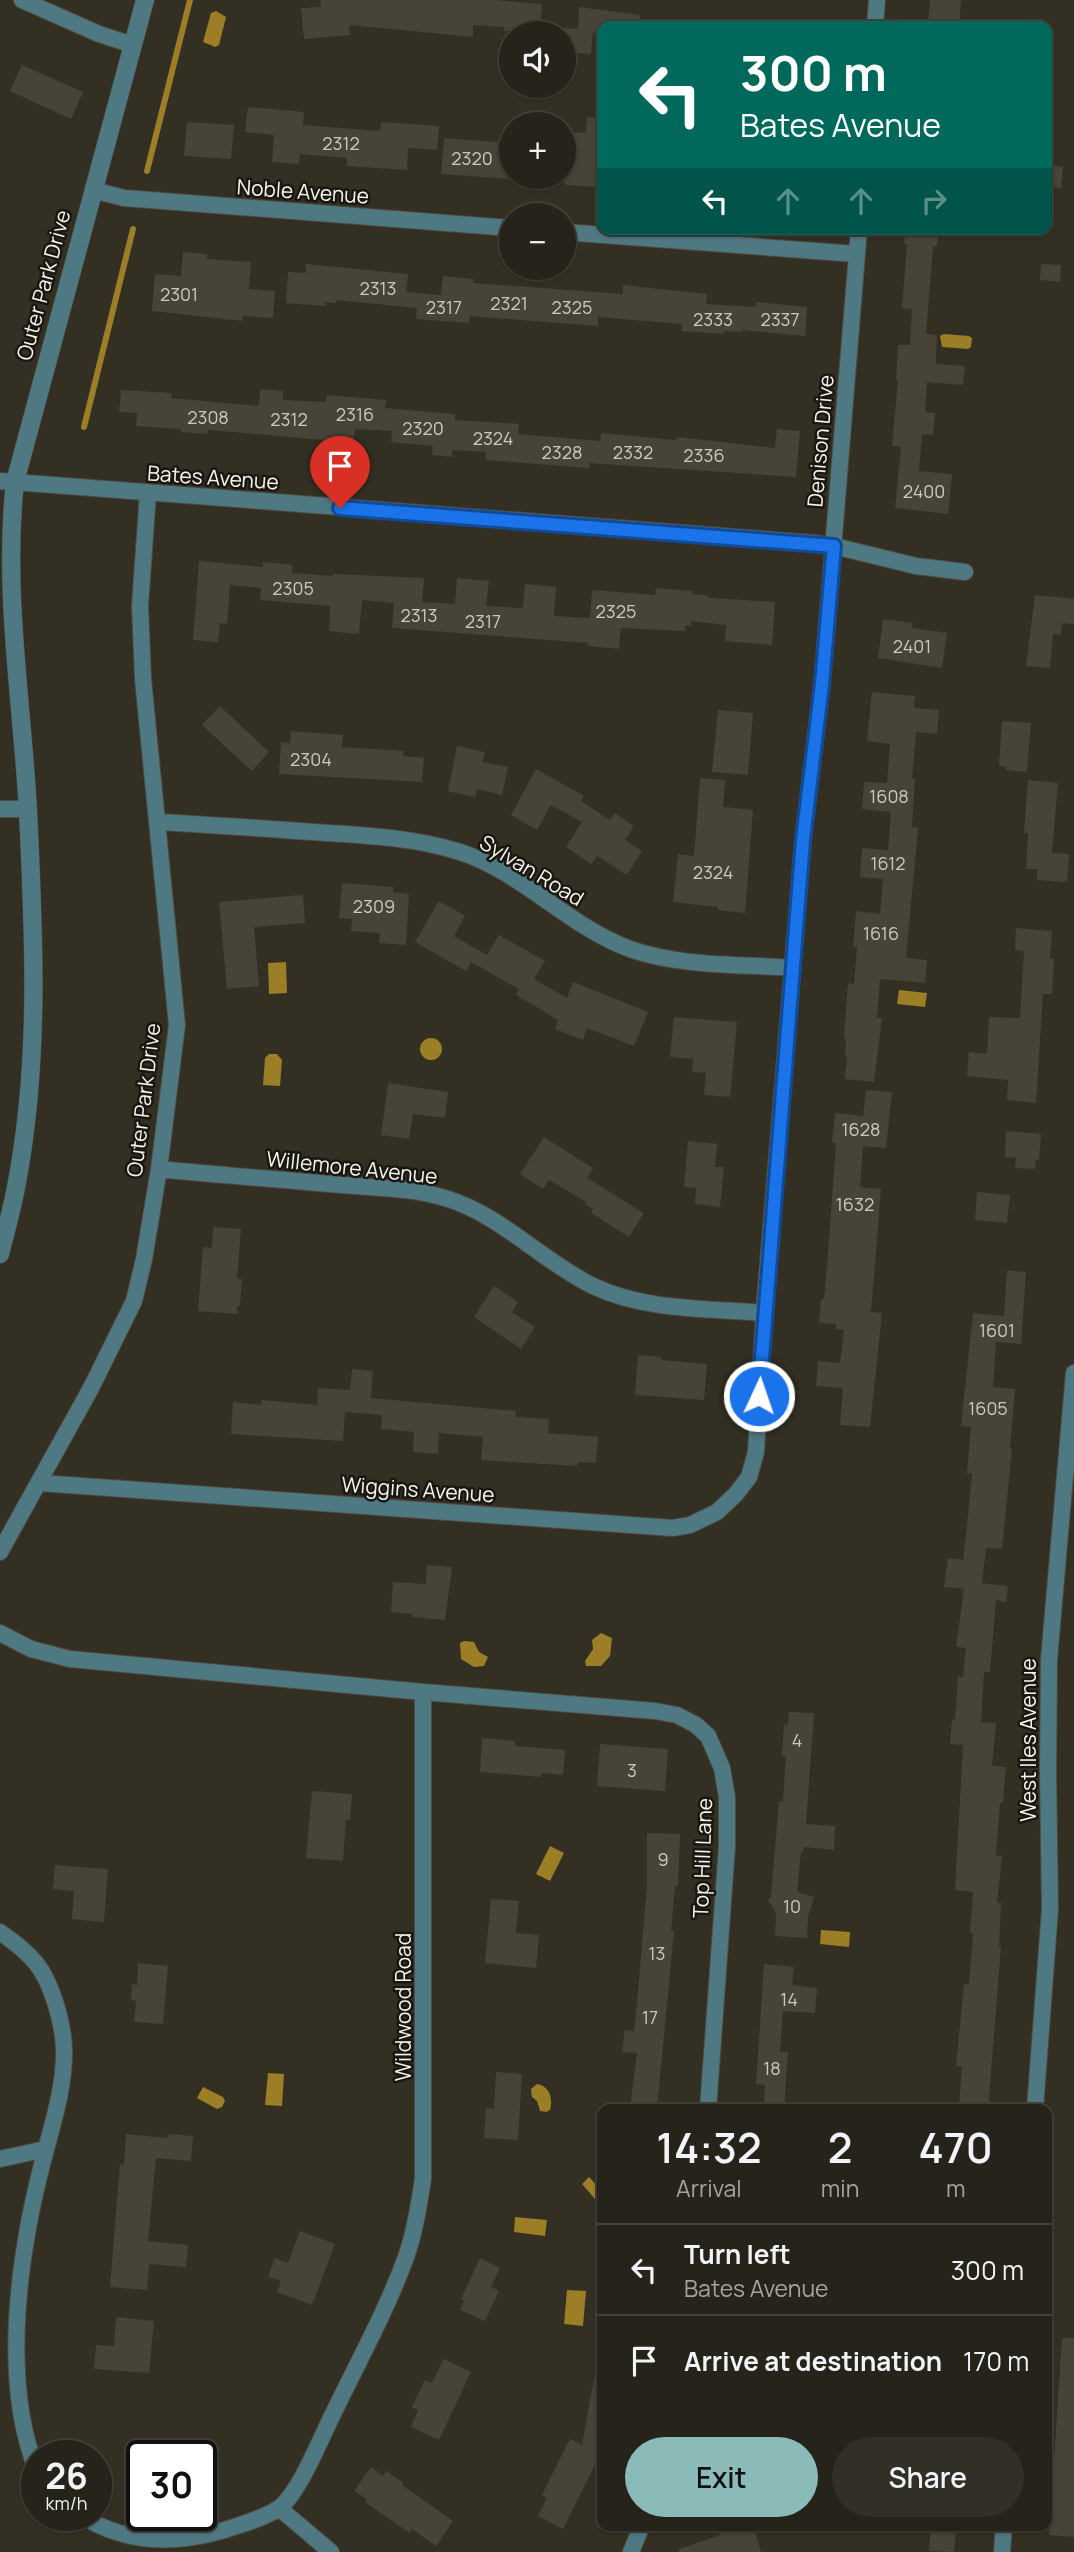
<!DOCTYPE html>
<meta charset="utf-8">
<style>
body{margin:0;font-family:Manrope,sans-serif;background:#322f27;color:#f1f3f6;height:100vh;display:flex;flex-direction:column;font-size:26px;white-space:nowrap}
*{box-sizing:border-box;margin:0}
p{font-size:23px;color:#a4a4a2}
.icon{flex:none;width:38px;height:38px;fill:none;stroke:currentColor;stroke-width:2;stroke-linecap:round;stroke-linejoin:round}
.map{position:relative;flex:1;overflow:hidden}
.side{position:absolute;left:597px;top:2104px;width:455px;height:427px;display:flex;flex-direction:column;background:#26231a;border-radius:14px;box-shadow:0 2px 5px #0004,0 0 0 2px #424039}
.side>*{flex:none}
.top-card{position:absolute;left:597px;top:21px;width:455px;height:214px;border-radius:14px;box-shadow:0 2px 5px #0004,0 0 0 2px #424039;background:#00695c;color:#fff;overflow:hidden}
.buttons{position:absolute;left:499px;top:21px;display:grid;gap:14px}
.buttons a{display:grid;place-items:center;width:77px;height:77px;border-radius:50%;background:#26231a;box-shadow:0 2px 5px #0004,0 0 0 2px #424039;font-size:35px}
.speed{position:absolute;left:21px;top:2440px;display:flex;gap:14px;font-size:35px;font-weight:700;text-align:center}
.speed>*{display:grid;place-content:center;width:91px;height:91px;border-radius:50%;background:#26231a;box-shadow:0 2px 5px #0004,0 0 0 2px #424039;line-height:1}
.speed small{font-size:18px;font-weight:400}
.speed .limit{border:4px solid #111;border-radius:10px;background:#fff;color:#111}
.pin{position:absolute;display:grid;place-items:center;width:60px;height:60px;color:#fff;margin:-72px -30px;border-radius:50% 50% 50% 0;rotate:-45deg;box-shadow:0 0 7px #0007}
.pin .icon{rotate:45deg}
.me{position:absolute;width:77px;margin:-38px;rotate:3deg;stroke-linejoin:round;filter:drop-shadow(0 0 5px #0008)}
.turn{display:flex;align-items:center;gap:24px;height:147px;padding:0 28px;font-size:32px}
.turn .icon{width:91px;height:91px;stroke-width:2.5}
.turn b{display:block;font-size:49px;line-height:60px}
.lanes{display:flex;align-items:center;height:66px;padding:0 28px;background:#0003;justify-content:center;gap:35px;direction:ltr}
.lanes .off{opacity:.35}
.eta{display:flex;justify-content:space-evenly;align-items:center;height:119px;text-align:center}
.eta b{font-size:42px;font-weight:600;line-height:49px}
.cta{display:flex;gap:14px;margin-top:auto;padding:14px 28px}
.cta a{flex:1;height:80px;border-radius:42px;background:#8bbbb9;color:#111;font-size:28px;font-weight:600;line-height:80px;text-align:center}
.cta a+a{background:#322f27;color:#f1f3f6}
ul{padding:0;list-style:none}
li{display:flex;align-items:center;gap:21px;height:91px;padding:0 28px;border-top:2px solid #424039}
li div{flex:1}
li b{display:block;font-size:26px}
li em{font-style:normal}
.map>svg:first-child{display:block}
.water{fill:#9b7e26}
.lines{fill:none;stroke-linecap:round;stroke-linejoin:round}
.stream{stroke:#9b7e26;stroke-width:6}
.building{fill:#484337}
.minor-casing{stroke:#4e4b3f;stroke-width:18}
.tertiary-casing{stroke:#4e4b3f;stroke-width:19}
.minor{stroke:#4f7982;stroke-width:16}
.tertiary{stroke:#4f7982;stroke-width:18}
.route-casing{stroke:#114b97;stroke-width:18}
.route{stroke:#1a73e8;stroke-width:12}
.labels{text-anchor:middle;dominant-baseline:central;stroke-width:5;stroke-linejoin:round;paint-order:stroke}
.number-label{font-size:18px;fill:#cbc8bf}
.street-label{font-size:21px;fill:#f7f4ec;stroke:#191712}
</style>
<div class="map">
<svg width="1074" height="2552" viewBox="0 0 1074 2552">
<rect width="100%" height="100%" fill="#332f23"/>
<path class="water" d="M216,11l10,6 -7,28 -4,2 -12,-5 8,-29z
M944,334l25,2 3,2 -1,9 -3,2 -26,-2 -2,-11z
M286,962l1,31 -18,1 -1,-31z
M899,990l28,3 -2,14 -28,-3z
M420 1049a11 11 0 1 1 22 0a11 11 0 1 1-22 0Z
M269,1054h8l5,6 -2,26 -17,-1 2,-27z
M601,1633l11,5 -2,18 -9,10h-15l-1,-5 8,-12 -1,-9z
M464,1641l10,1 5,10 9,5 -4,9 -10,1 -13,-8 -1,-16z
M550,1846l14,7 -14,28 -14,-7z
M821,1930l29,2 -1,15 -29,-3z
M268,2073l16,1 -2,32 -17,-1z
M537,2084c13,2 16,15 13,26l-4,2 -6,-1 -3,-10 -5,-4 -1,-8z
M203,2087l20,10 2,4 -3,6 -5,2 -20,-11z
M589,2177l13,14 -7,8 -13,-15z
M515,2217l32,3 -2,16 -31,-4z
M567,2290l19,1 -3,35 -19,-2z"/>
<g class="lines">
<path class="stream" d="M147,171l43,-171
M84,427l49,-198"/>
</g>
<path class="building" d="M320,0h174l48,4 -2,29 -36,-2v-4l-31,-2v12l-124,-12 1,10 -46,4 -3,-31 20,-1z
M930,0h31l-2,26h-31z
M579,7l61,8 -1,11h-37v7h-9l-2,21 -27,-2v-24l14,1z
M22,65l61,27 -12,27 -61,-28z
M248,107l56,5 -1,13 77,6 1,-9 58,4 -2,24 -29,-2 -1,22 -60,-4v-8l-47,-4 -1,10 -27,-2 2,-27 -29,-3z
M587,117l15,1v67l-4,-1v3l-32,-2 -2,-2v-51l22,1z
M187,122l47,3 -3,34 -47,-3z
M444,138l67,5v36l-70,-5z
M1046,165l17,2 -2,21 -15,-2z
M906,229h33l-2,17h-4l-7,88 11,1 -1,29 29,2 -2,19 -36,-3 -2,30 10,1 -2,22 -11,-1 -3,37 33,3 -4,40 -53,-6 6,-61 -9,-1 6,-66h-2l2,-35h12l2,-36 -10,-1 5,-64h-3z
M183,252l24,2v5l44,3 -2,27 26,2 -2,27 -30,-2 -1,5 -90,-10 3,-37 26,2z
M306,264l102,10 -2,18 35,3 2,-19 30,3v4l150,11v-9l84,9 -1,10 49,3 1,-5 51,5 -2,29 -63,-6v2l-18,-1v3l-42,-3v-7l-84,-7v9l-128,-10 -1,7 -53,-4 1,-11 -81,-8v3l-11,-1v4l-39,-3 2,-31 18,1z
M1041,264l20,1 -1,17 -20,-2z
M260,389l23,2v9l43,2 1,-7 59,5 -1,8 70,6v6l64,4 -1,10 82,7 1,-8 75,7 1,-3 98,11 2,-19 23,2 -4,46 -207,-14v5l-103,-8v-8l-34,-2v7l-20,-2 1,-9 -42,-4 1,-11 -37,-2 -2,18 -30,-2v-5l-66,-6 -49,-4v4l-27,-2v-3l-45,-3 1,-13 -18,-1 2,-22 51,3 -1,5 88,8z
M199,561l64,6v-5l30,3 -1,8 41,3v-2l91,4 -2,24 33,2 2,-26 32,3 -3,25 37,2 2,-24 31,3 -2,29 36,2 2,-28 63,5 1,-7 37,3 -1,3 17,2v2l66,4 -3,43 -47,-4 1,-16 -35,-4v5l-6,-1v6l-64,-3 -2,21 -32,-3 1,-3 -196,-15 2,-25 -32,-3 -3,34 -30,-3 1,-25 -70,-6 1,-12 -31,-3 -3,39 -7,-1 -2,19 -25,-2z
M1035,595l39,4v25l-12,-1 -1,12 -8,-1 -3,34 -24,-2z
M883,619l30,4 -1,5 35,5 -5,35 -64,-10z
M872,692l43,4 -1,12 25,2 -2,24 -21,-2 -4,47h3l-3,48 6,1 -12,130 21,2 -2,23 -45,-4 -3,39h5l-8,64 -29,-3 2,-22 -2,-1 1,-17h-2l4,-56 6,1 3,-37h-4l3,-36 24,3 3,-35 -23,-2 2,-29 26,2 3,-38 -29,-3 2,-27 23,1 3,-39 -23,-3z
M220,706l49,46 -17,19 -50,-46z
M718,710l35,3 -5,62 -36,-3z
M1002,721l29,2 -4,49 -21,-2v-3l-7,-1z
M291,731l52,4 -1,12 62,4 -1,5 21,2 -2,24 -143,-8 2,-32 9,1z
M457,746l28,6 -3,10 26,5 -6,28 -25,-6 -2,8 -27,-6z
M536,769l48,27 -3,5 29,19 5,-7 19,13 -9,14 17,11 -15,24 -30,-19 -6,8 -25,-17 16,-25 -31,-17 -14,25 -26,-15z
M700,778l25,2 -2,27 30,3 -8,103 -27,-3v-3l-45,-5 5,-48 16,2z
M1028,780l30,3 -6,70 17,1 -2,28 -30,-2v-11h-11l2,-36h-4z
M342,883l51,4v5l16,2 -3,51 -27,-2 1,-10 -29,-2 1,-12 -13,-1z
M303,895l2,28 -51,4 5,59 -32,3 -8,-87z
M439,901l26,15 -11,20 33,19 12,-20 46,26 -11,18 33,19 6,-16 75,30 -14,34 -47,-18 -4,12 -28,-11 3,-9 -42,-25 3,-6 -48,-27 -5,9 -51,-29z
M1016,928l36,3 -2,28h4l-2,35h-9l-7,109 -29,-3 1,-20 -41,-4 2,-24 18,2 2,-37 31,1 4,-67 -9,-1z
M674,1017l63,5 -7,75 -26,-2 2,-22 -14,-1 1,-13 -23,-2z
M388,1083l60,9 -3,26 -32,-4 -4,25 -28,-4z
M866,1090l26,2 -6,56 -23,-2 -3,41 21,2 -10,123 11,1 -12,114 -30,-2 3,-37 -27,-2 2,-25 22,2 4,-33 -8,-1v-5l-17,-1 2,-24h3l4,-44 8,-112h-4l3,-30 28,3z
M1006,1131l35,3 -2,26 -3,-1 -1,10 -20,-1 1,-10 -11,-1z
M544,1137l49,31 -6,10 57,35 -15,24 -38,-24 2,-4 -8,-5 1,-2 -37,-22 -6,9 -23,-15z
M688,1141l29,3 -2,23h9l-4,40 -25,-3 1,-16 -12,-1z
M977,1192l33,3 -3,28 -32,-3z
M213,1227l28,2 -4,50h5l-2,27h-3v8l-39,-3 5,-64 9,1z
M1007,1270l19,2 -5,72 -25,-2 -3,45 22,2 -5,60h2l-10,100 -16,-1 -4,35 26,3 -2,16 -10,-2 -6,72h-6l-3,50 15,1 -4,43 14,1 -3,36h-3l-4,52 6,1 -5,47h4l-2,44h2l-13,162 -29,-2 3,-41h-6l8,-82h5l4,-51h-3l3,-41 -18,-2 8,-145 -13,-1 2,-25 3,1 3,-43h5l3,-29 -10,-1 8,-58 -20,-2 4,-29 15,2 5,-44 4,-43h-5l4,-46 -10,-1 12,-113 31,3z
M494,1286l24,16 -6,10 23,15 -14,22 -47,-32z
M638,1355l23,2v3l46,4 -3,36 -69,-5z
M352,1369l21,2 -2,27 145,13 -1,6 34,2 -1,14 50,4 -2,26 -18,-1 -1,4 -96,-6 2,-23 -44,-4 -1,21 -25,-2 1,-20 -33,-3 1,-14 -37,-3 -2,29 -112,-7 2,-32 28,3v-5l56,5 1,-17 32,2z
M427,1565l25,2 -7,53 -33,-3v-3l-21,-2 2,-30 33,2z
M789,1712l25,1 -8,111 29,2 -1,24 -30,-3 -1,5h-2l-4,40 17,5 -6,20 -1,21 -32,-2 1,-23 -8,-13 3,-3 8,-96h4l3,-45h-4l2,-32 4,1z
M482,1738l33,3v5l50,4 -2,25 -22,-2v4l-61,-5z
M600,1744l68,5 -3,42 -68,-5z
M312,1791l40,3 -2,26h-4l-3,41 -37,-3z
M647,1833l33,1 -2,52h-3l-4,45h3l-17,178h-27l7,-56 -15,-1 3,-22 9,1 3,-28 10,-118z
M55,1865l53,4 -4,53 -32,-3 2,-28 -21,-2z
M491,1899l28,2 -3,32 23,2 -3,33 -51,-5z
M138,1963l30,3 -5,58 -29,-2 2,-21 -5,-1 1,-16 5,1z
M764,1964l30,3 -2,18 25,3 -2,25 -32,-2 -3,41h8l-4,57h-20l1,-24 -9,-1z
M496,2072l26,2 -4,66 -34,-2 2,-30 8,1z
M126,2134l41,4 1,-4 25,2 -2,25 -35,-3 -8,83 40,4 -2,22 -37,-3 -2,26 -37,-3 10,-123 4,1z
M300,2231l35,13 -23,61 -35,-13 4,-11 -13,-4 7,-19 13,5z
M480,2258l20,10 -9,19 8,4 -14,30 -25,-11 4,-9 -3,-2z
M116,2317l38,4 -5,52 -55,-4 2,-24 18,1z
M1062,2338h12v199l-25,-2z
M444,2359l27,13 -32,68 -28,-13 7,-17 -6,-3 13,-27 7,3z
M594,2379h8v72l-39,78 -25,-13 9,-18 -5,-3 28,-56 12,6z
M371,2467l12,9 3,-5 18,12 -2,2 51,36 -17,25 -24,-17 -2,4 -45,-31 2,-3 -13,-8z
M717,2525h36l8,27h-82v-3l41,-14z
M931,2525h25l-2,27 -25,-1z"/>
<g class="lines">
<g class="minor-casing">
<path id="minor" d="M22,0l77,34 34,11
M875,26l2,-26
M93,190l31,8 387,30
M564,232l292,22
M0,481l812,62 22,3 82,20 49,6
M0,809h27
M159,822c51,3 102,6 154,10 49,3 99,5 147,20 62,20 108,74 170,97 51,18 110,15 163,19
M159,1169c61,6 123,11 184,16 35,3 72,3 105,14 54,17 94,62 145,87 53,25 113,22 171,27
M40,1483l633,45 17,-3 27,-13 19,-18 13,-17 7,-25 8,-139 39,-473 19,-156 37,-455
M0,1552l91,-164 43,-87 10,-42 15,-90 18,-144 -34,-346 -3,-73 8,-113
M0,1633l31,16 39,10 353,33v487c-4,25 -8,53 -17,78 -20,55 -49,107 -74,159 -12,24 -33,77 -53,92 -11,8 -27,13 -39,17 -54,19 -109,23 -159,-10
M423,1692l232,19 22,4 19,10 12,11 14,32 5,29v49l-19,263
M0,1932c13,9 26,19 36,31 16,20 27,60 28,85 1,36 -10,71 -19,105 -26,97 -45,227 -8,318
M1035,2109l15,-200 -2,-137 1,-113 25,-286
M0,2159l46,-10
M279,2508l52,44
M631,2552l11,-27
M1002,2552l2,-27"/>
</g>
<g class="tertiary-casing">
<path id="tertiary" d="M0,1254c6,-24 13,-48 17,-72 23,-122 17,-248 11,-371 -6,-110 -25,-220 -13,-329l130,-482"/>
</g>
<use href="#minor" class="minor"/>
<use href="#tertiary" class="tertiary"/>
</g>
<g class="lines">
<g class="route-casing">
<path id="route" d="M340,508l494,38 -12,138 -19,156 -44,556"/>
</g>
<use href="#route" class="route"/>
</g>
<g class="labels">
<g class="number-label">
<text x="341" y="143">2312</text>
<text x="472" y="158">2320</text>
<text x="378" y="288">2313</text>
<text x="179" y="294">2301</text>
<text x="509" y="303">2321</text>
<text x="444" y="307">2317</text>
<text x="572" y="307">2325</text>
<text x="713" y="319">2333</text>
<text x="780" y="319">2337</text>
<text x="355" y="414">2316</text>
<text x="208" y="417">2308</text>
<text x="289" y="419">2312</text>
<text x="423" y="428">2320</text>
<text x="493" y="438">2324</text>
<text x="562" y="452">2328</text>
<text x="633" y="452">2332</text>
<text x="704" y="455">2336</text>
<text x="924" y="491">2400</text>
<text x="293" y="588">2305</text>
<text x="616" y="611">2325</text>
<text x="419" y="615">2313</text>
<text x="483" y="621">2317</text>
<text x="912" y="646">2401</text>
<text x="311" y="759">2304</text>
<text x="889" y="796">1608</text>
<text x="888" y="863">1612</text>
<text x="713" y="872">2324</text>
<text x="374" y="906">2309</text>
<text x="881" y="933">1616</text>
<text x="861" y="1129">1628</text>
<text x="855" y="1204">1632</text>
<text x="997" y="1330">1601</text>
<text x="988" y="1408">1605</text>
<text x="797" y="1740">4</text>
<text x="632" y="1770">3</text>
<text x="663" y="1859">9</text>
<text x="792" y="1906">10</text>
<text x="657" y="1953">13</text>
<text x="789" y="1999">14</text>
<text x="650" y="2017">17</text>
<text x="772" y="2068">18</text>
</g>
<g class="street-label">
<text transform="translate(303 191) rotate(4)">Noble Avenue</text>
<text transform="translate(43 285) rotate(-75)">Outer Park Drive</text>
<text transform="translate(820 441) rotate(-85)">Denison Drive</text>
<text transform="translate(213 477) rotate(4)">Bates Avenue</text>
<text transform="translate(532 870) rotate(31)">Sylvan Road</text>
<text transform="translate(143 1100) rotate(-83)">Outer Park Drive</text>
<text transform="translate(352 1167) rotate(6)">Willemore Avenue</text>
<text transform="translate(418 1489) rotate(4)">Wiggins Avenue</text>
<text transform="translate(1028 1740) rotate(-90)">West Iles Avenue</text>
<text transform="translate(702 1858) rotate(-88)">Top Hill Lane</text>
<text transform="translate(403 2007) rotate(-90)">Wildwood Road</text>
</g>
</g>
</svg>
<div class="buttons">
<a><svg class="icon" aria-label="sound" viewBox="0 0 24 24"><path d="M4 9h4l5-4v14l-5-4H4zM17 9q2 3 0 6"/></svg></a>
<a>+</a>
<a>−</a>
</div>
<div class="speed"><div>26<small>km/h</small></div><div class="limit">30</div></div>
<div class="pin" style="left:340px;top:508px;background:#d93025"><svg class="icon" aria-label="arrive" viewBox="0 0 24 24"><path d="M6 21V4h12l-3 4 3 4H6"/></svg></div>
<svg class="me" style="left:759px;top:1396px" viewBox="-20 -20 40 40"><circle r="17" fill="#1a73e8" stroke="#fff" stroke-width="3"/><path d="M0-11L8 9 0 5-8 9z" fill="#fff"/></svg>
<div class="top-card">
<div class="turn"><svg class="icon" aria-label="left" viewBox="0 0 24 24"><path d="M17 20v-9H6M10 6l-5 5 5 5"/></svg><div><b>300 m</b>Bates Avenue</div></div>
<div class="lanes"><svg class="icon" aria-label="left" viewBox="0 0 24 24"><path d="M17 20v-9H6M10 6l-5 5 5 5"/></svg><svg class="icon off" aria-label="ahead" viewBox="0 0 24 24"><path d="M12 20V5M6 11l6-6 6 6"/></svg><svg class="icon off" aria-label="ahead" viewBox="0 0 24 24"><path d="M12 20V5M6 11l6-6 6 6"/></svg><svg class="icon off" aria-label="right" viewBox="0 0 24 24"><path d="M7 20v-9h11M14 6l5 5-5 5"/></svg></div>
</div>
<section class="side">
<div class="eta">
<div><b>14:32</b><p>Arrival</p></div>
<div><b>2</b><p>min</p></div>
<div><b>470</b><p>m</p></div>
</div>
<ul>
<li><svg class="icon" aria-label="left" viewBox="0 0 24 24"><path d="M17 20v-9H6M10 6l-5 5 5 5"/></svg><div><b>Turn left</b><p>Bates Avenue</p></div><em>300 m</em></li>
<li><svg class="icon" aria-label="arrive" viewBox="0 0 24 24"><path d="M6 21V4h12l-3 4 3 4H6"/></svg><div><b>Arrive at destination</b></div><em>170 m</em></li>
</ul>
<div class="cta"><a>Exit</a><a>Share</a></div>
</section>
</div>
